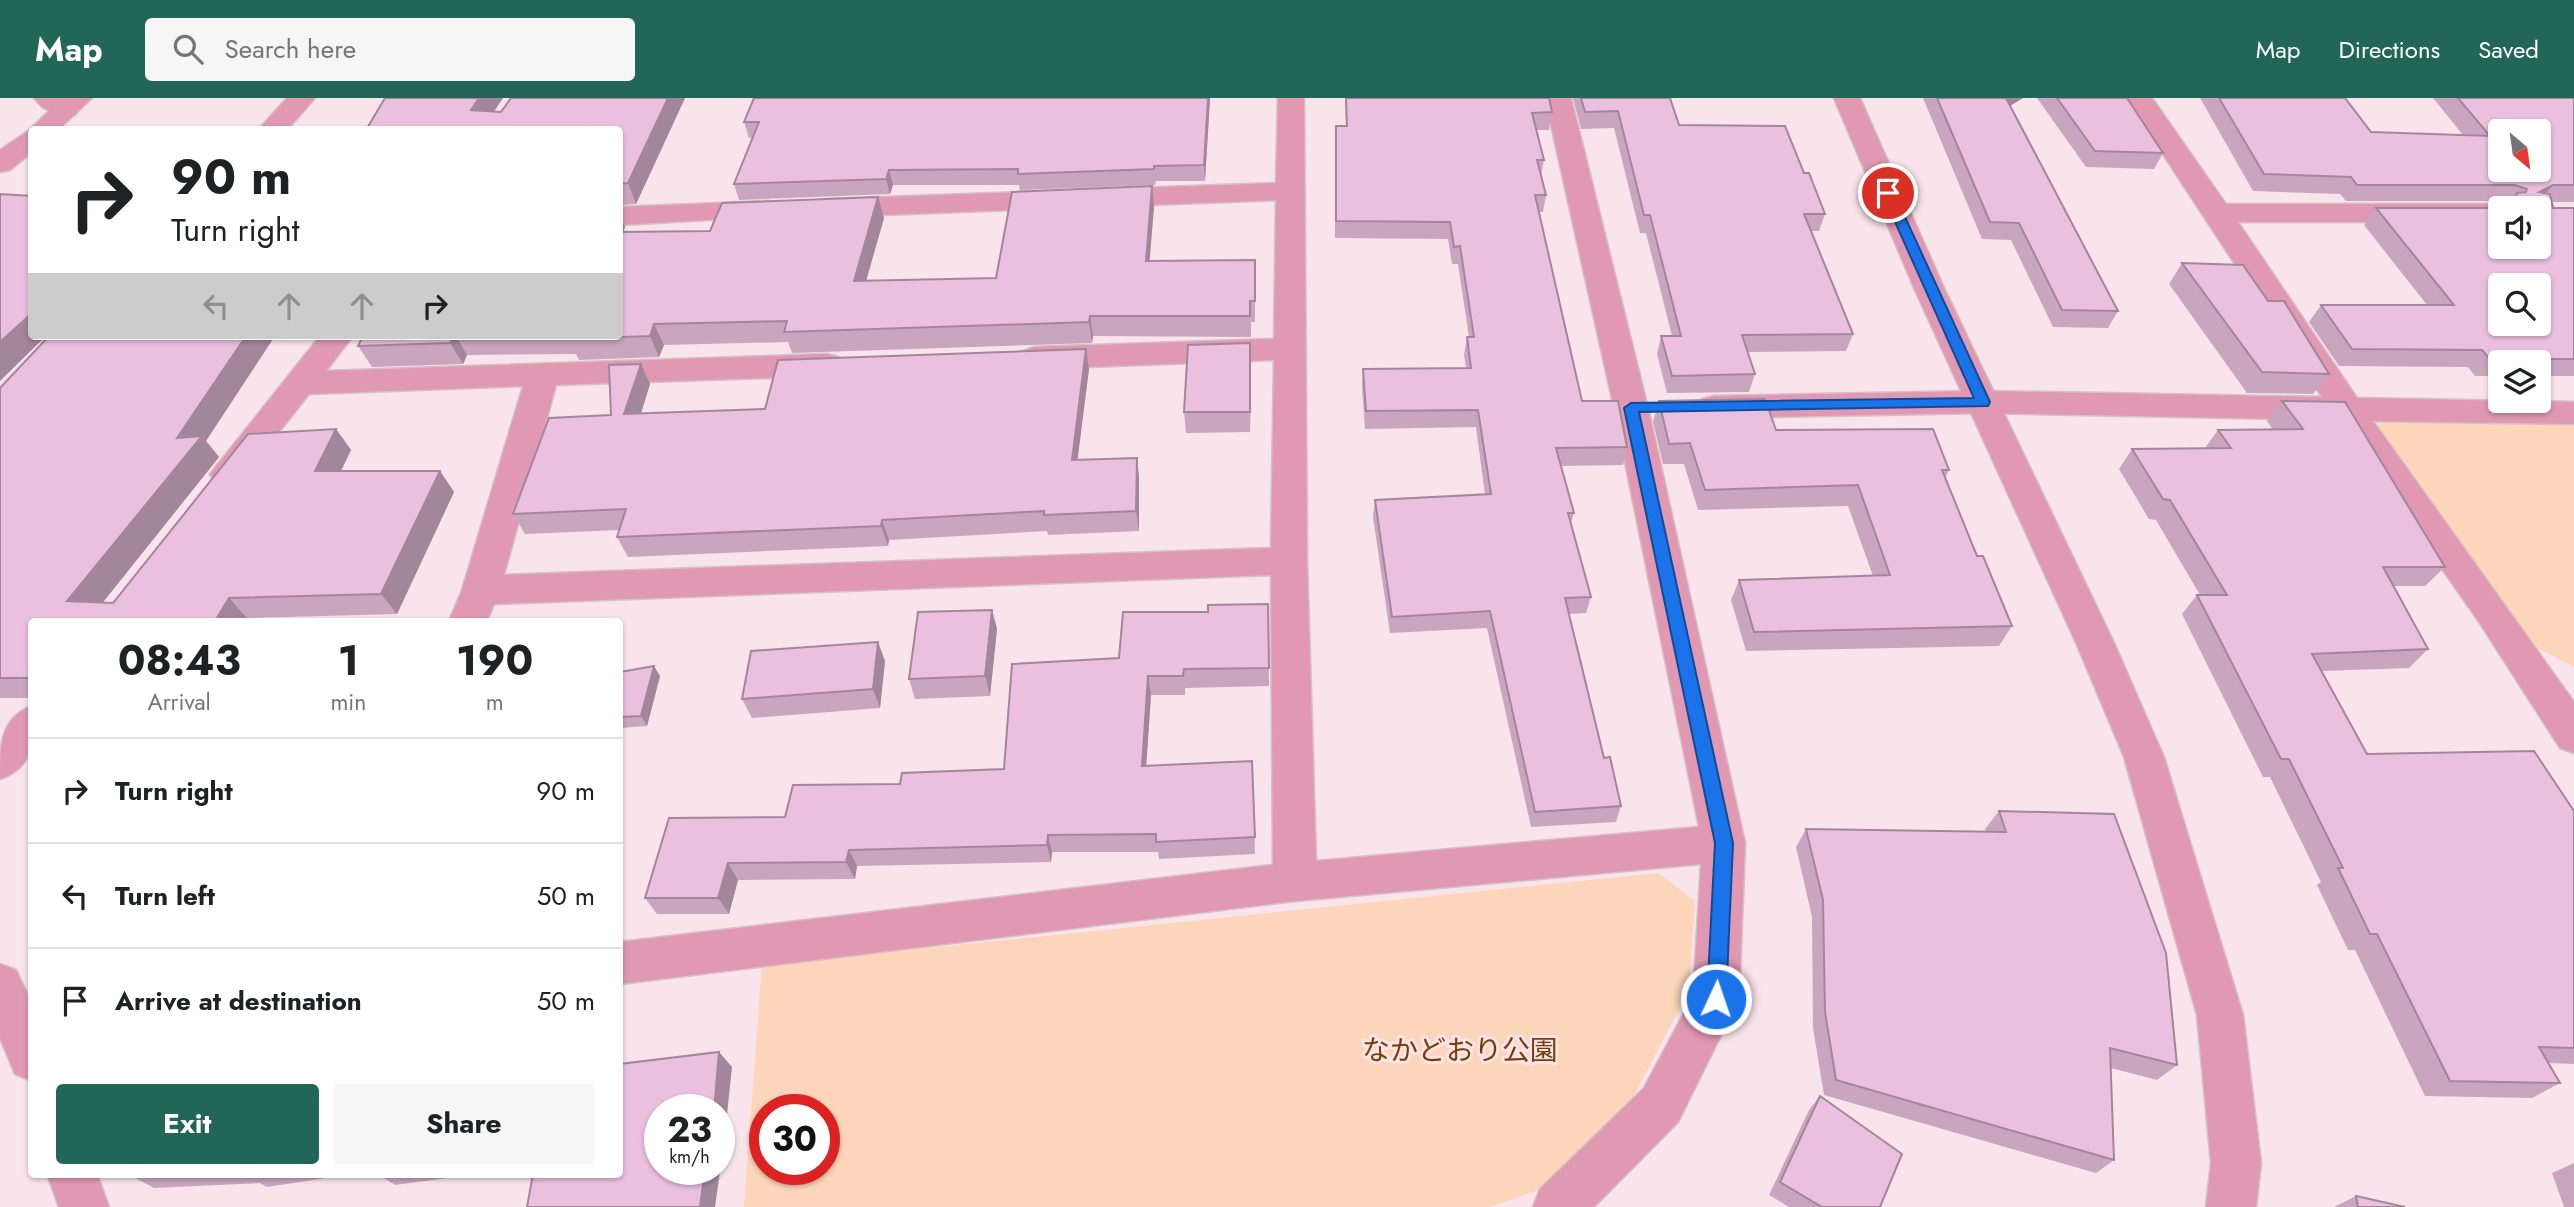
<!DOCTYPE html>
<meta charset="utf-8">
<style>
body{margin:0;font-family:Jost,"Noto Sans JP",sans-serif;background:#f6f6f6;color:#202124;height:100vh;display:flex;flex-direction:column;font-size:26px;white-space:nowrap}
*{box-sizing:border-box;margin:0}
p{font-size:23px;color:#757577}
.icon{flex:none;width:38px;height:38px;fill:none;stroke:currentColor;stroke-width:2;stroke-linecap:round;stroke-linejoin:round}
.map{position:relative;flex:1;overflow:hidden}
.panel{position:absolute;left:28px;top:520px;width:595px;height:560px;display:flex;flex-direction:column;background:#fff;border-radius:7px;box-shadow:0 2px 5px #0004}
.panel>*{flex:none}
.guide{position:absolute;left:28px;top:28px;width:595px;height:214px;border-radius:7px;box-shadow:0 2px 5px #0004;background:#fff;color:#202124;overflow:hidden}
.needle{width:46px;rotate:151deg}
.buttons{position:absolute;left:2488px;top:21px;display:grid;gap:14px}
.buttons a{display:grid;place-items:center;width:63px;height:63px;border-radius:7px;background:#fff;box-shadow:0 2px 5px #0004;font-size:35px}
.speed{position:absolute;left:644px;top:996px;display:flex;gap:14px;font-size:35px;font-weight:700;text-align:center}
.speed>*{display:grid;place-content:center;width:91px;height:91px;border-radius:50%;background:#fff;box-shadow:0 2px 5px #0004;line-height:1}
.speed small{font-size:18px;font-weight:400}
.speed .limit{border:10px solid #d22;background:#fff;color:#111}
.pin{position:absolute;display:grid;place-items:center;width:60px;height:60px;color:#fff;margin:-30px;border:4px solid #fff;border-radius:50%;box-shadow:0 2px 7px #0007}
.me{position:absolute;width:77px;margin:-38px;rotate:3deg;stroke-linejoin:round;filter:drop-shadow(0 0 5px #0008)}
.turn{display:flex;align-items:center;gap:24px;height:147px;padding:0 28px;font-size:32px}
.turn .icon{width:91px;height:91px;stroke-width:2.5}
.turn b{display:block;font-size:49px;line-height:60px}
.lanes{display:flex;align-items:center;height:66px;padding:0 28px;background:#0003;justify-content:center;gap:35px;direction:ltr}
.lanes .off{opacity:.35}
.eta{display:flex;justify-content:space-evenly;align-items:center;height:119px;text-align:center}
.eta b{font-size:42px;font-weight:700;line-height:49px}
.primary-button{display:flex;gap:14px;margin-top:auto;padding:14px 28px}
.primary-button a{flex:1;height:80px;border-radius:7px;background:#226658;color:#fff;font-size:28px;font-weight:700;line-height:80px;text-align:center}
.primary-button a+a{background:#f6f6f6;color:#202124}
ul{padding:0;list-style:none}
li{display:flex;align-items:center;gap:21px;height:105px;padding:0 28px;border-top:2px solid #e0e0e0}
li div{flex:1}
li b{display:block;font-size:26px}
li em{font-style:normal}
header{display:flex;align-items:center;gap:42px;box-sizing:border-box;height:98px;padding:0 35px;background:#226658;color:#fff}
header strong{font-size:33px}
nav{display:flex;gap:38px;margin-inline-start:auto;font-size:24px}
.search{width:490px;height:63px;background:#f6f6f6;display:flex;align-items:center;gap:18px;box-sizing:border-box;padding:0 24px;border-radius:7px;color:#757577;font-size:26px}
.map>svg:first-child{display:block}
.green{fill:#fcd5ba;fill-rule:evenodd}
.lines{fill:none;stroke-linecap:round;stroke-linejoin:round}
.minor-casing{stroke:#d5c0c7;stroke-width:3}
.tertiary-casing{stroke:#d5c0c7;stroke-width:3}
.minor{fill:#e198b2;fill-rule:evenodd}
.tertiary{fill:#e198b2;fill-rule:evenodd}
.wall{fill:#caa5c0}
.shaded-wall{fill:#a4869c}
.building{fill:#ebc0df;stroke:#a4869c;stroke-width:2;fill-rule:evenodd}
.route{fill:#1a73e8;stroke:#114b97;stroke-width:2}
.labels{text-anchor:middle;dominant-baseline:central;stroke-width:6;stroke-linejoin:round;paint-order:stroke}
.near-park-label{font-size:28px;fill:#793d00;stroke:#fae4eb}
</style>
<header>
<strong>Map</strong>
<div class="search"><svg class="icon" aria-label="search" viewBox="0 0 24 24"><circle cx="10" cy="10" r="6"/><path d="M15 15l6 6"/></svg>Search here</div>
<nav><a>Map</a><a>Directions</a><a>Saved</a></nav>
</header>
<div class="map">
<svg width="2574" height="1109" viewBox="0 0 2574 1109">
<rect width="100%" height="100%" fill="#fae4eb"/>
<path class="green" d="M2388,316h186v253l-48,-25 -149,-215z
M1658,775l37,28 -6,89 -63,121 -84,78 -53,18h-745l18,-242zM765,1012h59v59h-59z"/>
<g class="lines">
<g class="minor-casing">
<path id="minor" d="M34,0h32l13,11 -4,6c-15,3 -32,-4 -41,-17z
M287,0h28l-28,32h-29z
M1278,0h26l3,463 9,300 383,-34 -85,-419 -69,-310h26l77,310 97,435 -6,156 -61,123 -84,85h-61l7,-18 104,-101 49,-92 8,-132 -406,37 -675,83v-42l653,-77 -2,-290 -777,29 -7,17h-38l13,-31 61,-204 -214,8 -70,89 -12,3 -12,-3 -5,-9 110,-138h33l-27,35 501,-17 11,3 5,8 -5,8 -11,3 -271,9 -52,190 767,-27 3,-188 -240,9 -11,-4 -5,-7 5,-7 11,-4 240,-8 2,-139 -447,17 -10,-3 -4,-6 4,-6 10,-3 447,-16z
M2126,0h26l74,106h275l11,4h-11v14h-263l119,176 217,4v22l-201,-3 201,281v51l-14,-5 -81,-126 -141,-202 -355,-7 -269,5 -12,-3 -5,-8 5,-8 12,-3 269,-5 339,6z
M769,103l10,3 4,6 -4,6 -159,9v-18z
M32,608c0,33 5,60 -32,73 0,-33 0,-61 32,-73z"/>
</g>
<g class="tertiary-casing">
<path id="tertiary" d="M63,0h29l-34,32h-26v22l-22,18 -10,2v-22l28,-19z
M1834,0h26l84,190 171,357 49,112 79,258 18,148 -5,44h-50l5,-44 -14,-148 -73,-258 -47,-112 -163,-357z
M0,866l16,6 16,34v77l-17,-7 -15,-36z
M47,1076h50l12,33h-50z"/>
</g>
<use href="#minor" class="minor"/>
<use href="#tertiary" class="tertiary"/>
</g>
<path class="wall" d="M685,0l-49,106 -16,1v-75l-126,-19 7,1z
M754,0h456l-5,83h-49l-1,4 -135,5 -1,-5h-126l-3,9 -151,6 -5,-16 19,-46h-4l-5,-16z
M1345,0h204l3,14 -3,18h-13l8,30 -3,16 5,19 -3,17h-4l43,189 45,46 -4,18 -62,1 13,47 -3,10 20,74 -5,16 -17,1 35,144 17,48 -5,16 -85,5 -44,-199 -97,5 -17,-116 2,-17 110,-5 -9,-68 -111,2 -3,-42 1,-18 103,-1 -2,-13 3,-18h2l-11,-73h-6l-4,-25 -113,-1v-95l11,-17z
M1573,0h97l9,27 125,48 21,41 -6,17h-8l42,103 -7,17 -98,1 7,22 -6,18 -82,1 -10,-39 4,-18h11l-26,-103h-6l-26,-105 -33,1z
M1923,0h100l-13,8 108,205 -10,17 -55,-1 -42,-87 -29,-1z
M2037,0h90l36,55 -9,16 -68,-2z
M2200,0h145l26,34 92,3 -30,-37h141v104h-22l1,6h21v168h-35v-14h-38v14h-26l-7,-9 -129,-1 -30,-44 12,-17h106l-63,-80 12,-17h130l3,-4 -8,-3h-155l-6,-7 -87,-3z
M1152,88l2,21 -5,54 106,-1v62h-4v15l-158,-1 -1,7 -300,10 -4,-11 -124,3 -5,12 -80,3 -3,-6 -109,1 -4,9 -91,3 -14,-21 5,-10h257v-122l5,13 -2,5 87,-1 174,-13 -18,63 130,-3z
M2182,165l86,38 61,73 -16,20 -66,-1 -78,-109z
M1250,245v89l-64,1 -2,-21z
M1086,251l3,20 -12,91 60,-2 2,20v53l-91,4 -1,-4 -158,9 -1,6 -260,11 -11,-20 3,-7 -95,4 -12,-20 98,-99 30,-51 9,20 -9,30 124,-5z
M0,290l206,53 13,16 -116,145 10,1 223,-174 15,21 -10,21h99l14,21 -57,122 -150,4 -2,3h-213v77h-32z
M1659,303l117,29 173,40 -4,8 32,78 35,70 -13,20 -253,5 -15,-51 8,-20 134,-4 -25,-70 -150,4 -14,-46h-21l-10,-42z
M2282,303l163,166 -20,19h-31l34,63 -19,19 -87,3 45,83 207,57v253l-26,-1 12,20 -28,15 -107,-2 -70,-146h-7l-31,-65 4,-3 -51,-105h-7l-81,-163 15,-19h3l-44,-75 -7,-1 -30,-50 13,-20 73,-1 13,-18h55l-6,-9z
M1268,506l1,82 -84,2v7h-34l-5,71 106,-5 3,93 -96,5 -1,-7h-106l-1,10 -194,4 -2,13 -117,1 -9,34h-72l-12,-16 140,-81 115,-33 104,-15 115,-111 89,-46z
M992,512l5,19 -7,67 -75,3 -6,-20z
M885,563l-5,47 -128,10 -10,-19z
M620,574l40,4 -13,50 -27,2z
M1999,713l178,254 -20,15 -46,-12 3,92 -18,13 -272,-78 -11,-67 -1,-111 -16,-70 10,-18 180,3 -1,-3z
M1820,998l60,111h-91l-20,-12 40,-85z
M2574,1065v44h-10l-12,-34z
M128,1076h224l-85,13 -7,-4 -106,5z
M378,1076h100l-83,11z
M2356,1098l49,11h-71z"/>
<path class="shaded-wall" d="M479,0h24l-21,32 -11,-20z
M668,0h17l-49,106 -8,-21z
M1208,0h2l-5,83 -1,-16z
M2005,0h18l-25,15z
M889,72l4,15 -3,9 -4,-15z
M2553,87l-14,16v-9z
M1152,88l2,21 -6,74 -2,-20z
M878,99l6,21 -24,84 -6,-21z
M620,116l5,13 -5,13z
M31,214l1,24h14l-46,45v-39z
M1090,218l3,20 -1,7 -3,-21z
M654,226l10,21 -5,12 -9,-21z
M246,238h29l-69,105 13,16 -131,164 -21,-20z
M454,238h2l11,19 -4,9 -13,-21z
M1250,245l1,20 -1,69z
M1086,251l3,20 -14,111 -3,-20z
M641,266l9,20 -16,50 -10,-20z
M336,331l15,21 -20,41 -16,-20z
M1137,360l2,20v53l-3,-20z
M440,373l14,21 -57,122 -16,-20z
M882,422l7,20 -1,6 -7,-20z
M229,500l18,20 -2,3h-30z
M992,512l5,19 -7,67 -5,-20z
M878,544l7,19 -5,47 -7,-19z
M654,568l6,10 -13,50 -6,-10z
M1148,578l3,19 -6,89 -3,-18z
M1048,737l4,17 -1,10 -4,-17z
M849,752l8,16 -2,13 -9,-17z
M728,765l10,17 -9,34 -11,-16z
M719,954l13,15 -8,76 -9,64h-15l5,-38h14v-59h-5z"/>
<path class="building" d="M385,0h94l-8,12 30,2 10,-14h157l-40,85 -8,1v-54h-254z
M754,0h454l-4,67 -50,1v3l-136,5v-5l-129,1 -3,9 -152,5 25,-62h-15z
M1346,0h203l3,14 -20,1 12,47h-7l9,35h-11l47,206h36l9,46 -71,1 18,65h-6l23,84 -26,1 39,160 6,-1 11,49 -86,6 -45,-201 -98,6 -17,-117 116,-6 -13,-84 -112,1 -3,-42 108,-1 -4,-31h7l-14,-91 -6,1 -4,-25 -114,-1v-95h11z
M1581,0h89l9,27 106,1 19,47h5l16,41h-21l49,120 -111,1 13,39 -83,2 -11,-40h20l-31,-121h-6l-26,-104 -33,1z
M1937,0h69l112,213 -56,-1 -43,-87 -29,-1z
M2057,0h70l36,55 -68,-2z
M2219,0h126l26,34 119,4 -32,-38h116v87h-21l-14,7 11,2 3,14h21v151h-84l-8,-9 -130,-1 -31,-44h133l-78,-97h138l3,-15 9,-1 1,-3 -13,-4h-157l-6,-8 -87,-3zM2501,33h38v39h-38zM2501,110h38v39h-38zM2501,187h38v39h-38z
M1152,88l-6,75 109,-1v41h-5v15h-160l-1,6 -305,10 3,-11 -133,3 -4,12 -82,3 1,-3h51v-104l90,-1 12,-28 156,-6 -24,84 142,-3 16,-86z
M0,96l32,2v117l-32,29z
M2182,165l61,2 25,36h16l45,73 -67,-2z
M49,238h197l-69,102 25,-2 -135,165 46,2 135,-169 88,-5 -21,42h125l-59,123 -152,4 -14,23h-183v57h-32v-290z
M363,238h91l-4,7 -92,3z
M1250,245v69h-66l4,-67z
M1086,251l-14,111 65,-2 -1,53 -92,4v-4l-162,9 -1,6 -264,11 9,-28 -113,5 36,-96 62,-3 -2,-50 32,-1 -17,50 141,-5 13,-49z
M1765,301l11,31 157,-1 16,41h-7l35,86h6l29,70 -258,6 -15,-52 151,-5 -32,-90 -153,5 -15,-47 -21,1 -10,-43z
M2282,303l63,1 100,165h-62l45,82 -116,5 55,100 167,-3 40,60v237l-35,-1 21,36 -110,-2 -73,-147h-7l-32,-66h5l-54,-109h-8l-84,-164h30l-57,-95 -7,-1 -31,-50 99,-1 -13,-18 85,-1z
M1268,506l1,64 -85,1 -1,7h-35l-6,90 110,-5 3,76 -99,5v-8l-108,1 -1,10 -198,5 -3,12 -118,1 -10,35h-73l24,-80 116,-1 8,-32 107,-1 2,-11 102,-4 8,-105 107,-6 4,-46h85v-7z
M992,512l-7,66 -76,3 9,-67z
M878,544l-5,47 -131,10 9,-48z
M654,568l-13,50 -21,1v-45z
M1999,713l115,3 52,139 11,112 -67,-17 4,112 -278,-80 -11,-68 -2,-112 -17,-71 200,3z
M719,954l-5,58h-54v59h45l-5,38h-173l6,-33h87v-110z
M1820,998l82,58 -22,53h-58l-42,-25z
M2356,1098l49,11h-47z"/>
<path class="route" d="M1888,92l6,3 96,209 -2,4 -349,6 94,431 -7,156 -3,6 -7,3 -7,-3 -2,-6 8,-156 -91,-435 7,-5 343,-5 -92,-205z"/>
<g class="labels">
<g class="near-park-label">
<text x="1460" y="952">なかどおり公園</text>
</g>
</g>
</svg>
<div class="buttons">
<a><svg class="needle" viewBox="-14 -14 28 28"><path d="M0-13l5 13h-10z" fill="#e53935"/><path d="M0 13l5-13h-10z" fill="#757577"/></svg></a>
<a><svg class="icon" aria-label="sound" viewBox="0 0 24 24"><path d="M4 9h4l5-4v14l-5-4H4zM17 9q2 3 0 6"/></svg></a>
<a><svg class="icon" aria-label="search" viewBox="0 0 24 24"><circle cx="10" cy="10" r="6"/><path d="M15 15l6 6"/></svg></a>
<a><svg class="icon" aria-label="layers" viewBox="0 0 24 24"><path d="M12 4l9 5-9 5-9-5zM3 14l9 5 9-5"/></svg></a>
</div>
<div class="speed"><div>23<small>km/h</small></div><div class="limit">30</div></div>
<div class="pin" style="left:1888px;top:95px;background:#d93025"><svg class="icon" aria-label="arrive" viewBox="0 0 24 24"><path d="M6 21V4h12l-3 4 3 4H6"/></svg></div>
<svg class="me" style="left:1716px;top:901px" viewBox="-20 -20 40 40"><circle r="17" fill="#1a73e8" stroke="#fff" stroke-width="3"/><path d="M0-11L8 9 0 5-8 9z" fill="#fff"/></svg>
<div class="guide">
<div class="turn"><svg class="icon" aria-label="right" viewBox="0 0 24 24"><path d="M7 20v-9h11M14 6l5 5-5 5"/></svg><div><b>90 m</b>Turn right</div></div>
<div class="lanes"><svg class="icon off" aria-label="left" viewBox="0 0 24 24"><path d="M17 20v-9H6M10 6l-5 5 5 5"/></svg><svg class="icon off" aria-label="ahead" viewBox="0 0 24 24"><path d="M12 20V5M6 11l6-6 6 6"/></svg><svg class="icon off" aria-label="ahead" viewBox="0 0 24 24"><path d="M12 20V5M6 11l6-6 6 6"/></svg><svg class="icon" aria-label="right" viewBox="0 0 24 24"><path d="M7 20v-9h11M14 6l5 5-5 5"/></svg></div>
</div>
<section class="panel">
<div class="eta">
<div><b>08:43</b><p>Arrival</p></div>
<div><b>1</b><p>min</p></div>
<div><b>190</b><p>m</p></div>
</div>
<ul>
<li><svg class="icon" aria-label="right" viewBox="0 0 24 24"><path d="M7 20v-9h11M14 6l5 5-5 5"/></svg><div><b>Turn right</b></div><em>90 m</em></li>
<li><svg class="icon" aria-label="left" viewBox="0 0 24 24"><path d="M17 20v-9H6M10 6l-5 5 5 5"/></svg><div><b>Turn left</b></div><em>50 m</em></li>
<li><svg class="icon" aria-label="arrive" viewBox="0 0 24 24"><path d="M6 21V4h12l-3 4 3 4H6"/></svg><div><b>Arrive at destination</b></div><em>50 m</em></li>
</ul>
<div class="primary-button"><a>Exit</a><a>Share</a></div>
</section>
</div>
